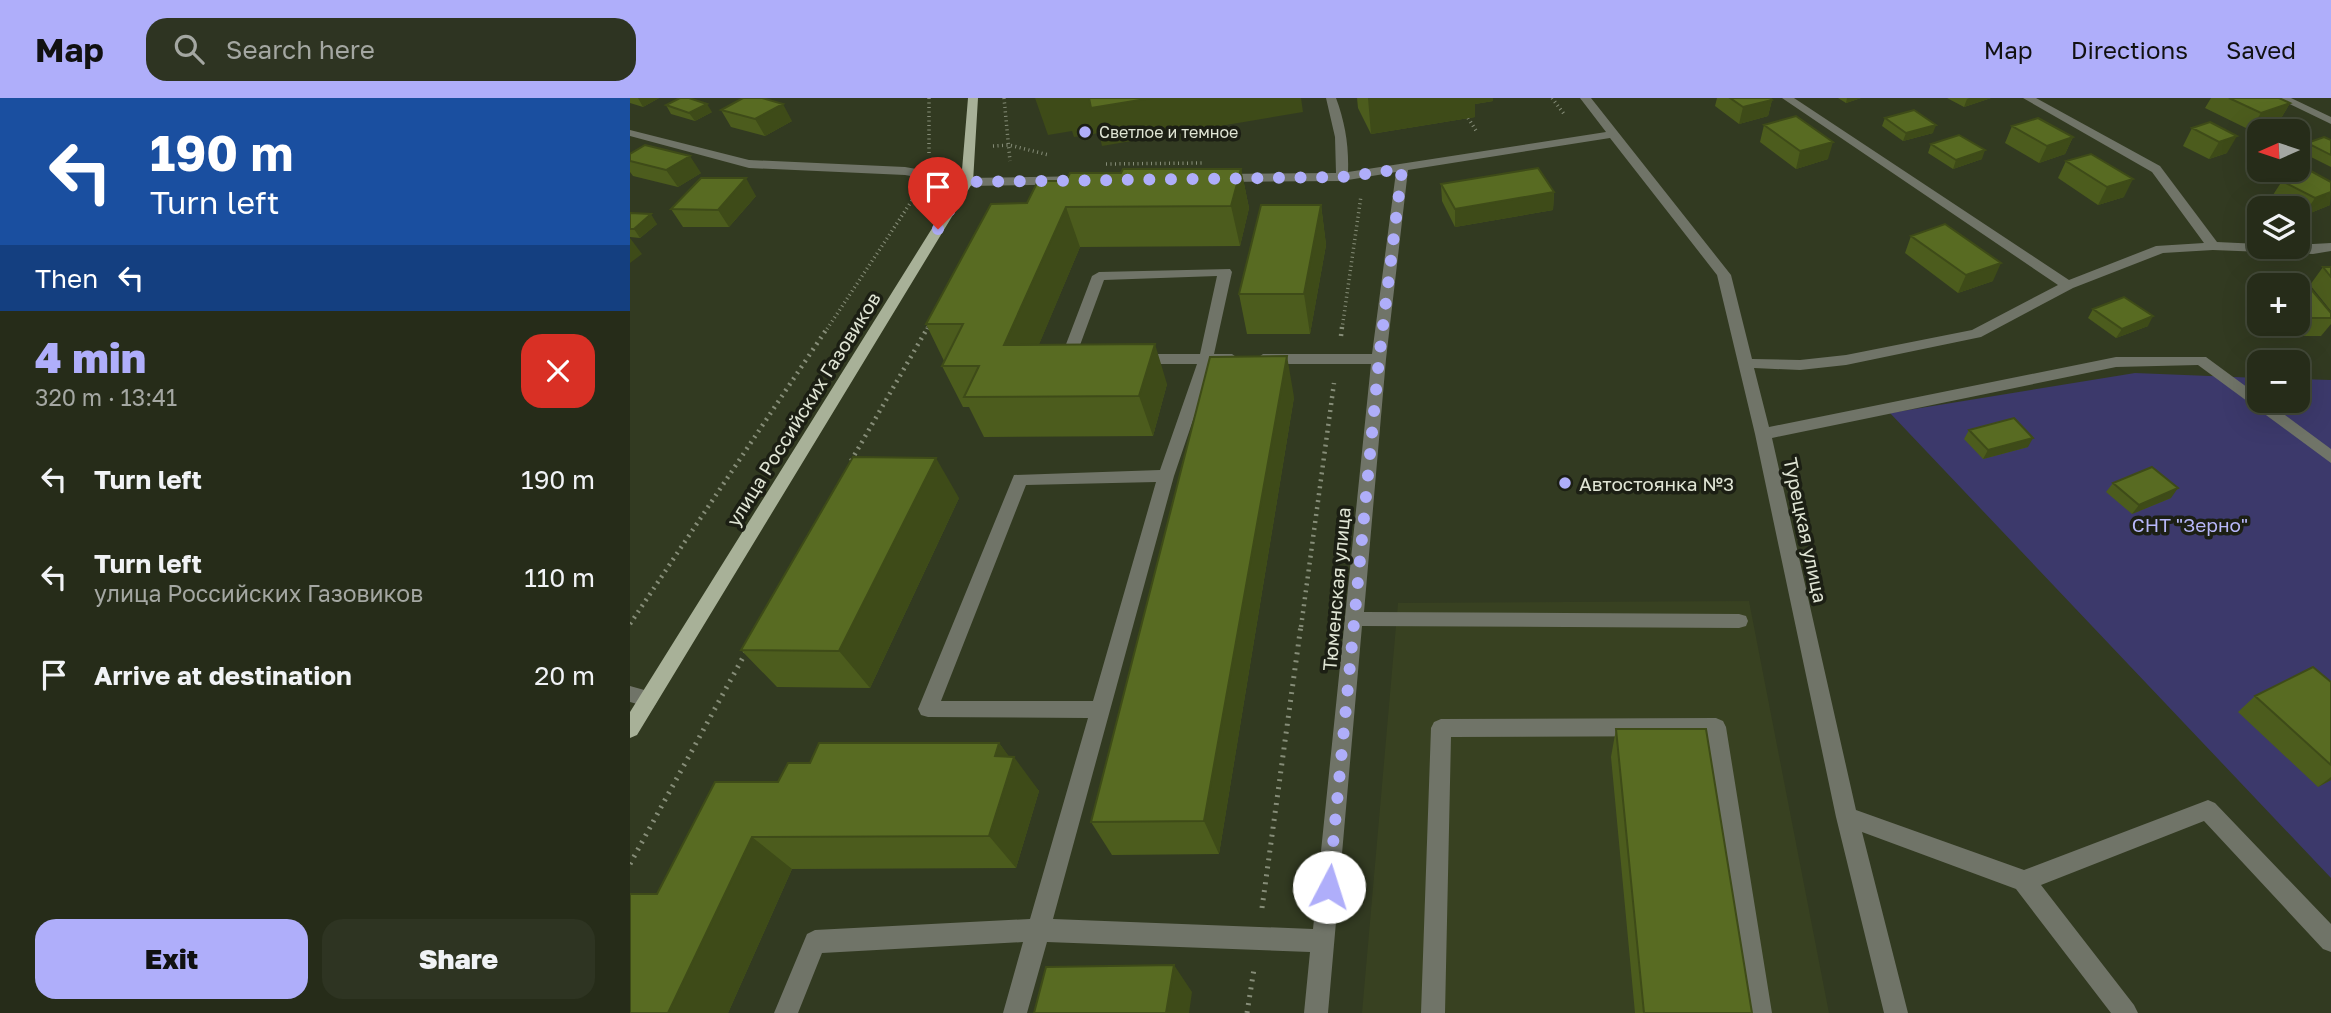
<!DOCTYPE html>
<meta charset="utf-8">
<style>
body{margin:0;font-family:"Golos Text",sans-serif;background:#2e3422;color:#f1f3f6;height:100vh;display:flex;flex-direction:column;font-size:26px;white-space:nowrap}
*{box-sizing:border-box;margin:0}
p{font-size:23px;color:#a4a7a2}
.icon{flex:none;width:38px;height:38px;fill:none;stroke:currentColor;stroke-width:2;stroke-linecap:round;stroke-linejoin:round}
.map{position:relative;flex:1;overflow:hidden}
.details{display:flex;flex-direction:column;background:#262c19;width:630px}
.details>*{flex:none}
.hud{background:#1a4fa0;color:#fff;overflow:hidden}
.needle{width:46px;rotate:267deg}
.fabs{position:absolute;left:1617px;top:21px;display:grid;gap:14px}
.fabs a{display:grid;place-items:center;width:63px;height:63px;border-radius:14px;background:#262c19;box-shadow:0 7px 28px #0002,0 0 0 2px #424838;font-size:35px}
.pin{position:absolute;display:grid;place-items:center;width:60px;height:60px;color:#fff;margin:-72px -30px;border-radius:50% 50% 50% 0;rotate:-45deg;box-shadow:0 0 7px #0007}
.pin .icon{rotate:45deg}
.me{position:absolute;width:77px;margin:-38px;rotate:5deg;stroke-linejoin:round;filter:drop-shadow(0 0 5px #0008)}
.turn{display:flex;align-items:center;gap:24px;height:147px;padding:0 35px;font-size:32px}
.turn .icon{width:91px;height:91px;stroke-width:2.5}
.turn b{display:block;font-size:49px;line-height:60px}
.then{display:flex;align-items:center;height:66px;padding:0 35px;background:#0003;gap:14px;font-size:26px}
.round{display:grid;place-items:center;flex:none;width:74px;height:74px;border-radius:21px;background:#2e3422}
.summary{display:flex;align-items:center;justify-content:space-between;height:119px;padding:0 35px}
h1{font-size:42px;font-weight:800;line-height:52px;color:#afaefa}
.action{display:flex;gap:14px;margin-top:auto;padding:14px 35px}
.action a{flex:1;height:80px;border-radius:21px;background:#afaefa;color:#111;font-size:28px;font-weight:800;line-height:80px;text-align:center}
.action a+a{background:#2e3422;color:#f1f3f6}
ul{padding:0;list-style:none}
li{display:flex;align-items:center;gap:21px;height:98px;padding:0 35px}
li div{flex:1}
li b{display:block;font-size:26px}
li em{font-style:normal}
header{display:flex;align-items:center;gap:42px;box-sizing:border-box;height:98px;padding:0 35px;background:#afaefa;color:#111}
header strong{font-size:33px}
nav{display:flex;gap:38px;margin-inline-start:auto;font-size:24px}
.search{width:490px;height:63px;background:#2e3422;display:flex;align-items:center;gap:18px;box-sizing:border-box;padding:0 24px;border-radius:21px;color:#a4a7a2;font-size:26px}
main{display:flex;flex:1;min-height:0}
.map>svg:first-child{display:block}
.built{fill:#384121}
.green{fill:#3c396b}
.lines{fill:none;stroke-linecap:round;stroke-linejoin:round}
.path-far2{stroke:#868d78;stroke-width:3.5;stroke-dasharray:1 3.5;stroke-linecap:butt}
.path-far1{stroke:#868d78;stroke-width:4.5;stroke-dasharray:2 5;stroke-linecap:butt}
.path{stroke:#868d78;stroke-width:5;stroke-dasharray:2 6;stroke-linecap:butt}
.minor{fill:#707468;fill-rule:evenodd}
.major{fill:#a8b198;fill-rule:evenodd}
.wall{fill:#4c5c1d}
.shaded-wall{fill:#3e4b18}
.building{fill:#586b22;stroke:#3e4b18;stroke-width:2}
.route{stroke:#afaefa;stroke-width:12;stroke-dasharray:0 21.6}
.poi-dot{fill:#afaefa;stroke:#1c1f14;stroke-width:2.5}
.labels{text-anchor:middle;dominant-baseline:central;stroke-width:7;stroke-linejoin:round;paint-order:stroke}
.far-poi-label{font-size:16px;fill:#e0e5d5;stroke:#1c1f14;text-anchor:start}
.street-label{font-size:19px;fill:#e0e5d5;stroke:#1c1f14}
.poi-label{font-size:19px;fill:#e0e5d5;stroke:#1c1f14;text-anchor:start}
.park-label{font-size:19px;fill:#b7b7f9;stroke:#1c1f14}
</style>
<header>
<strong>Map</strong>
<div class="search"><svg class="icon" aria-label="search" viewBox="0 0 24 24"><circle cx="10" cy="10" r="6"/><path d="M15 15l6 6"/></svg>Search here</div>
<nav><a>Map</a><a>Directions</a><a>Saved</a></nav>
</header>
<main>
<section class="details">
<div class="hud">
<div class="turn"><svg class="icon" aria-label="left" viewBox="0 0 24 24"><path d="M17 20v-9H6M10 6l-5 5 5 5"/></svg><div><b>190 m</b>Turn left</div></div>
<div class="then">Then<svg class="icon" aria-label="left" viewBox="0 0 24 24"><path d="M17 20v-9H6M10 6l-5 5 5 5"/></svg></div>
</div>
<div class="summary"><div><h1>4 min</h1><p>320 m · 13:41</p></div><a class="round" style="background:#d93025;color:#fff"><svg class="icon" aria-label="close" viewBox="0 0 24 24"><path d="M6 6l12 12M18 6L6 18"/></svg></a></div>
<ul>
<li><svg class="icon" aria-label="left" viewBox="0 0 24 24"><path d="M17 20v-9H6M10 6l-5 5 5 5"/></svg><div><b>Turn left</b></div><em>190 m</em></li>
<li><svg class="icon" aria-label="left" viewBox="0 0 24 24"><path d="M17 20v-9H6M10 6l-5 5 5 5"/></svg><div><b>Turn left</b><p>улица Российских Газовиков</p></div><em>110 m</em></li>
<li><svg class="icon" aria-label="arrive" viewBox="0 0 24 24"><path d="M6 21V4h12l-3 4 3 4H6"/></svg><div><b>Arrive at destination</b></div><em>20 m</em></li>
</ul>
<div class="action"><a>Exit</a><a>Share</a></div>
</section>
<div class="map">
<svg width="1701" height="915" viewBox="0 0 1701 915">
<rect width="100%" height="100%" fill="#323a21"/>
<path class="built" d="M1119,503l80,412h-467l36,-410z"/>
<path class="green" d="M1505,275l124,5v23h39v-22l33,1v498l-441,-465z"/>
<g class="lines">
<path class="path-far2" d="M299,0v55
M374,0l6,63
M922,0l12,16
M838,20l9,14
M363,48l16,-1 40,10
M476,66l96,-1
M197,231l88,-133
M297,231l3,-6
M712,231l19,-133"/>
<path class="path-far1" d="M711,238l1,-9
M221,363l77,-134
M0,526l198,-297
M671,529l33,-244"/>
<path class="path" d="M0,766l117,-214
M632,810l39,-283
M617,915l7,-44"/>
<path class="minor" d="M696,0h10c9,24 13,48 12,74l258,-40 -26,-34h11l140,177 21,84 48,1 46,-5 126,-25 86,-45 -276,-187h12l275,182 87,-34 48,-3 -52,-71 -129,-74h13l124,68 57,76 42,2v3l72,-4v8l-18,3 -100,-4 -50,3 -90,35 -92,49 -135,28 -46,5 -46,-2 15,59 347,-70h90l53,39v5h7l65,48v14l-133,-98 -82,2 -344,71 84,372 168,60 184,-70 7,3 116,121v28l-8,-3 -119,-128 -163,64 93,120 4,8h-27l-95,-124 -154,-57 46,181h-24l-48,-196 -81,-383 -38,-159 -107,-137 -202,32 -22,189 -22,253 375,2 7,2 2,5 -2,5 -7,2 -377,-2 -34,387h-24l6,-61 -263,-10 -20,71h-24l20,-71 -201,11 -24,60h-24l33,-79 8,-4 215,-11 58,-201 -160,-1 -7,-2 -3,-6 96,-234 146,-5 37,-106h-60l-7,-5 7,-5h63l17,-78 -113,4 -28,76 5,4 -7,5 -12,-2 -2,-3 32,-84 7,-4 131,-3 2,3 -18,82h18l7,5 -7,5h-20l-38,112 -121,443 260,10 58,-565h-108l-7,-5 7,-5h109l24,-182 -54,9 -122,1 -6,-4 6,-4 116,-1 -1,-36zM526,384l-63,219h-152l85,-216z
M1647,0h14l40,19v7z
M0,32l119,30 156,7 62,11 123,-2 6,4 -6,4 -123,2 -62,-11 -156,-7 -119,-32z
M0,588l25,7 3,6 -3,6 -7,2 -18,-5z
M1086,620l7,3 3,6 46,286h-24l-41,-277 -256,1 -6,276h-24l10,-285 3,-6 7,-3z"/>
<path class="major" d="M338,0h10l-5,84 -336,553 -7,3v-26l331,-530z"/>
</g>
<path class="wall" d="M0,0h29l-16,9 -13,-4z
M727,0h136v3l-18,3v13l-104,17 -13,-26z
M1087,0h53l2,2 -4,16 -29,8 -24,-18z
M1208,0h23l-15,5z
M1317,0h44l-27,9z
M1581,0h68l11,5 -10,17 -30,10 -45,-22z
M36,7l46,7 -17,9 -24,-7z
M91,12l71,11 -27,15 -34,-9z
M1255,20l48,15 -30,8 -21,-15z
M1580,24l17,31 -18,6 -26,-13 9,-18z
M1134,27l64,34 -32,10 -36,-27z
M1382,28l61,11 -8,17 -26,9 -34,-20z
M1701,42v27l-30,-15 6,-9z
M1301,46l51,15 -29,10 -25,-16z
M0,56l71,19 -23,14 -45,-11 -3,-4z
M1436,63l58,36 -26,8 -40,-27z
M611,71l8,39 -9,38 -160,1 -41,97 128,40 -14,52 -169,1 -15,-30h-6l-21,-41 2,-5 -18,-37 101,-121 39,-22 55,-8z
M1652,83l48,24 -27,11 -5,-3v-5h-8l-19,-10z
M811,86l113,8 -1,18 -98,17 -13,-26z
M126,98l-27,31h-46l-12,-18z
M691,107l5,40 -16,89h-63l-8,-40z
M0,115l27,11 -17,14 -10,-1z
M1281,138l82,45 -35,12 -53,-40z
M1693,169h8v44l-21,-26z
M1668,190l33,25v11l-10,12h-37l-10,-12h24z
M1463,211l55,17 -32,12 -28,-20z
M664,299l-75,457 -107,1 -21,-33z
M1339,332l59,17 -45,12 -19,-20z
M1483,385l58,15 -39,16 -26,-22z
M329,400l-89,190 -93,-1 -36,-37z
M1701,584v98l-13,7 -80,-75 17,-16z
M986,631l136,284h-117l-24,-256z
M369,645l10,14 30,34 -23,77 -224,1 -64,144h-98l27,-119 121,-112 32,-19z"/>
<path class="shaded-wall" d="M8,0h21l-16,9z
M405,0h266l2,14 -201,34 -3,-13 -25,4 -2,-6 -24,4z
M738,0h125v3l-18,3v13l-104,17z
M1217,0h14l-15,5z
M1339,0h22l-27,9 3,-8z
M1142,2l-4,16 -29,8 4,-17z
M1660,5l-10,17 -30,10 11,-17z
M77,6l5,8 -17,9 -6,-8z
M153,6l9,17 -27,15 -10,-17z
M1306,27l-3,8 -30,8 3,-8z
M1607,38l-10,17 -18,6 10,-17z
M1443,39l-8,17 -26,9 8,-17z
M1203,44l-5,17 -32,10 4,-18z
M1355,52l-3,9 -29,10 3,-9z
M60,58l11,17 -23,14 -12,-17z
M611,71l8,39 -9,38 -9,-40z
M116,80l10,18 -27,31 -11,-17z
M1503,81l-9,18 -26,8 9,-18z
M924,94l-1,18 -98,17v-18z
M1701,94l-1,13 -27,11 12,-18z
M691,107l5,40 -16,89 -6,-40z
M436,109l14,40 -58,138 -18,-40z
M21,116l6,10 -17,14 -6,-9z
M0,140l12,16 -12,9z
M1371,165l-8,18 -35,12 8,-18z
M1523,218l-5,10 -32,12 6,-9z
M525,246l12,40 -14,52 -14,-40z
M657,258l7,41 -75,457 -15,-33z
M1403,340l-5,9 -45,12 5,-9z
M306,360l23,40 -89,190 -31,-37z
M1548,390l-7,10 -39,16 7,-9z
M369,645l14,19 1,-5 25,34 -23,77 -27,-32 6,-80z
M1701,679v3l-13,7z
M122,739l40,32 -64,144h-60z
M544,867l18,27 -3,21h-23z"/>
<path class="building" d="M50,0h9l18,6 -18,9 -23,-8z
M113,0h19l21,6 -28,15 -34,-9z
M459,0h63l-61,10z
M1100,0h40l2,2 -29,7z
M1599,0h50l11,5 -29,10z
M1284,12l22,15 -30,8 -21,-15z
M1166,18l37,26 -33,9 -36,-26z
M1408,20l35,19 -26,9 -35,-20z
M1580,24l27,14 -18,6 -27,-14z
M1329,37l26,15 -29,10 -25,-16z
M1694,39l7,3v15l-24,-12z
M15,47l45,11 -24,14 -36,-9v-7z
M1461,56l42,25 -26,8 -41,-26z
M908,70l16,24 -99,17 -14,-25z
M493,71h118l-10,37 -165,1 -62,138 151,-1 -16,52 -175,1 15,-31h-37l21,-42h-37l65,-120 36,-1 11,-22h28l4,-8h51z
M1679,72l22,12v10l-16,6 -33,-17z
M71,80h45l-28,32 -47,-1z
M631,107h60l-17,89h-65z
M0,115l21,1 -17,15h-4z
M1315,126l56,39 -35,12 -55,-39z
M1693,169h8v10z
M1668,190h12l21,25v5h-33z
M1494,199l29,19 -31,13 -29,-20z
M657,258l-83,465 -113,1 119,-465z
M1384,320l19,20 -45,12 -19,-20z
M223,359l83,1 -97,193 -98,-1z
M1522,369l26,21 -39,17 -26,-22z
M1683,569l18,15v83l-76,-69z
M986,631h90l46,284h-108z
M189,645h180l-4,13 19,1 -25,79 -237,1 -84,176h-38v-119h27l58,-112h63l10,-19h22z
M544,867l-8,48h-132l12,-46z"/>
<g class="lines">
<path class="route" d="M308,131l29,-47 375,-5 60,-8 -23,190 -50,528"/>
</g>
<g class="poi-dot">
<circle cx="455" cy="34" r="7"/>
<circle cx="935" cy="385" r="7"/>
</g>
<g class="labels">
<g class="far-poi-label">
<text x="469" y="34">Светлое и темное</text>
</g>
<g class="street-label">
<text transform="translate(173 311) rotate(-58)">улица Российских Газовиков</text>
<text transform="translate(1176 432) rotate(78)">Турецкая улица</text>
<text transform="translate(706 491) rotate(-85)">Тюменская улица</text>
</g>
<g class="poi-label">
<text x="949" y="385">Автостоянка №3</text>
</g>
<g class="park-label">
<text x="1560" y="426">СНТ "Зерно"</text>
</g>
</g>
</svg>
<div class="fabs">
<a><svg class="needle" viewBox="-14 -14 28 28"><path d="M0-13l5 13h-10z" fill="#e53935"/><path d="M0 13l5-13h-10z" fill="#a4a7a2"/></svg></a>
<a><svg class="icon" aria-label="layers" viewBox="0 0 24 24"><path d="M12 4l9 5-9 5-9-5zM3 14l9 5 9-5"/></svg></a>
<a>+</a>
<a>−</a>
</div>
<div class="pin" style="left:308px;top:131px;background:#d93025"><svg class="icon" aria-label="arrive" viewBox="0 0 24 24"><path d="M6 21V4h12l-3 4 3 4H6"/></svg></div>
<svg class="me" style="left:699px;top:789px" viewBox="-20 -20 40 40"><circle r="19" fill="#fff"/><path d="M0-13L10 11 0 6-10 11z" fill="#afaefa"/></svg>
</div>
</main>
